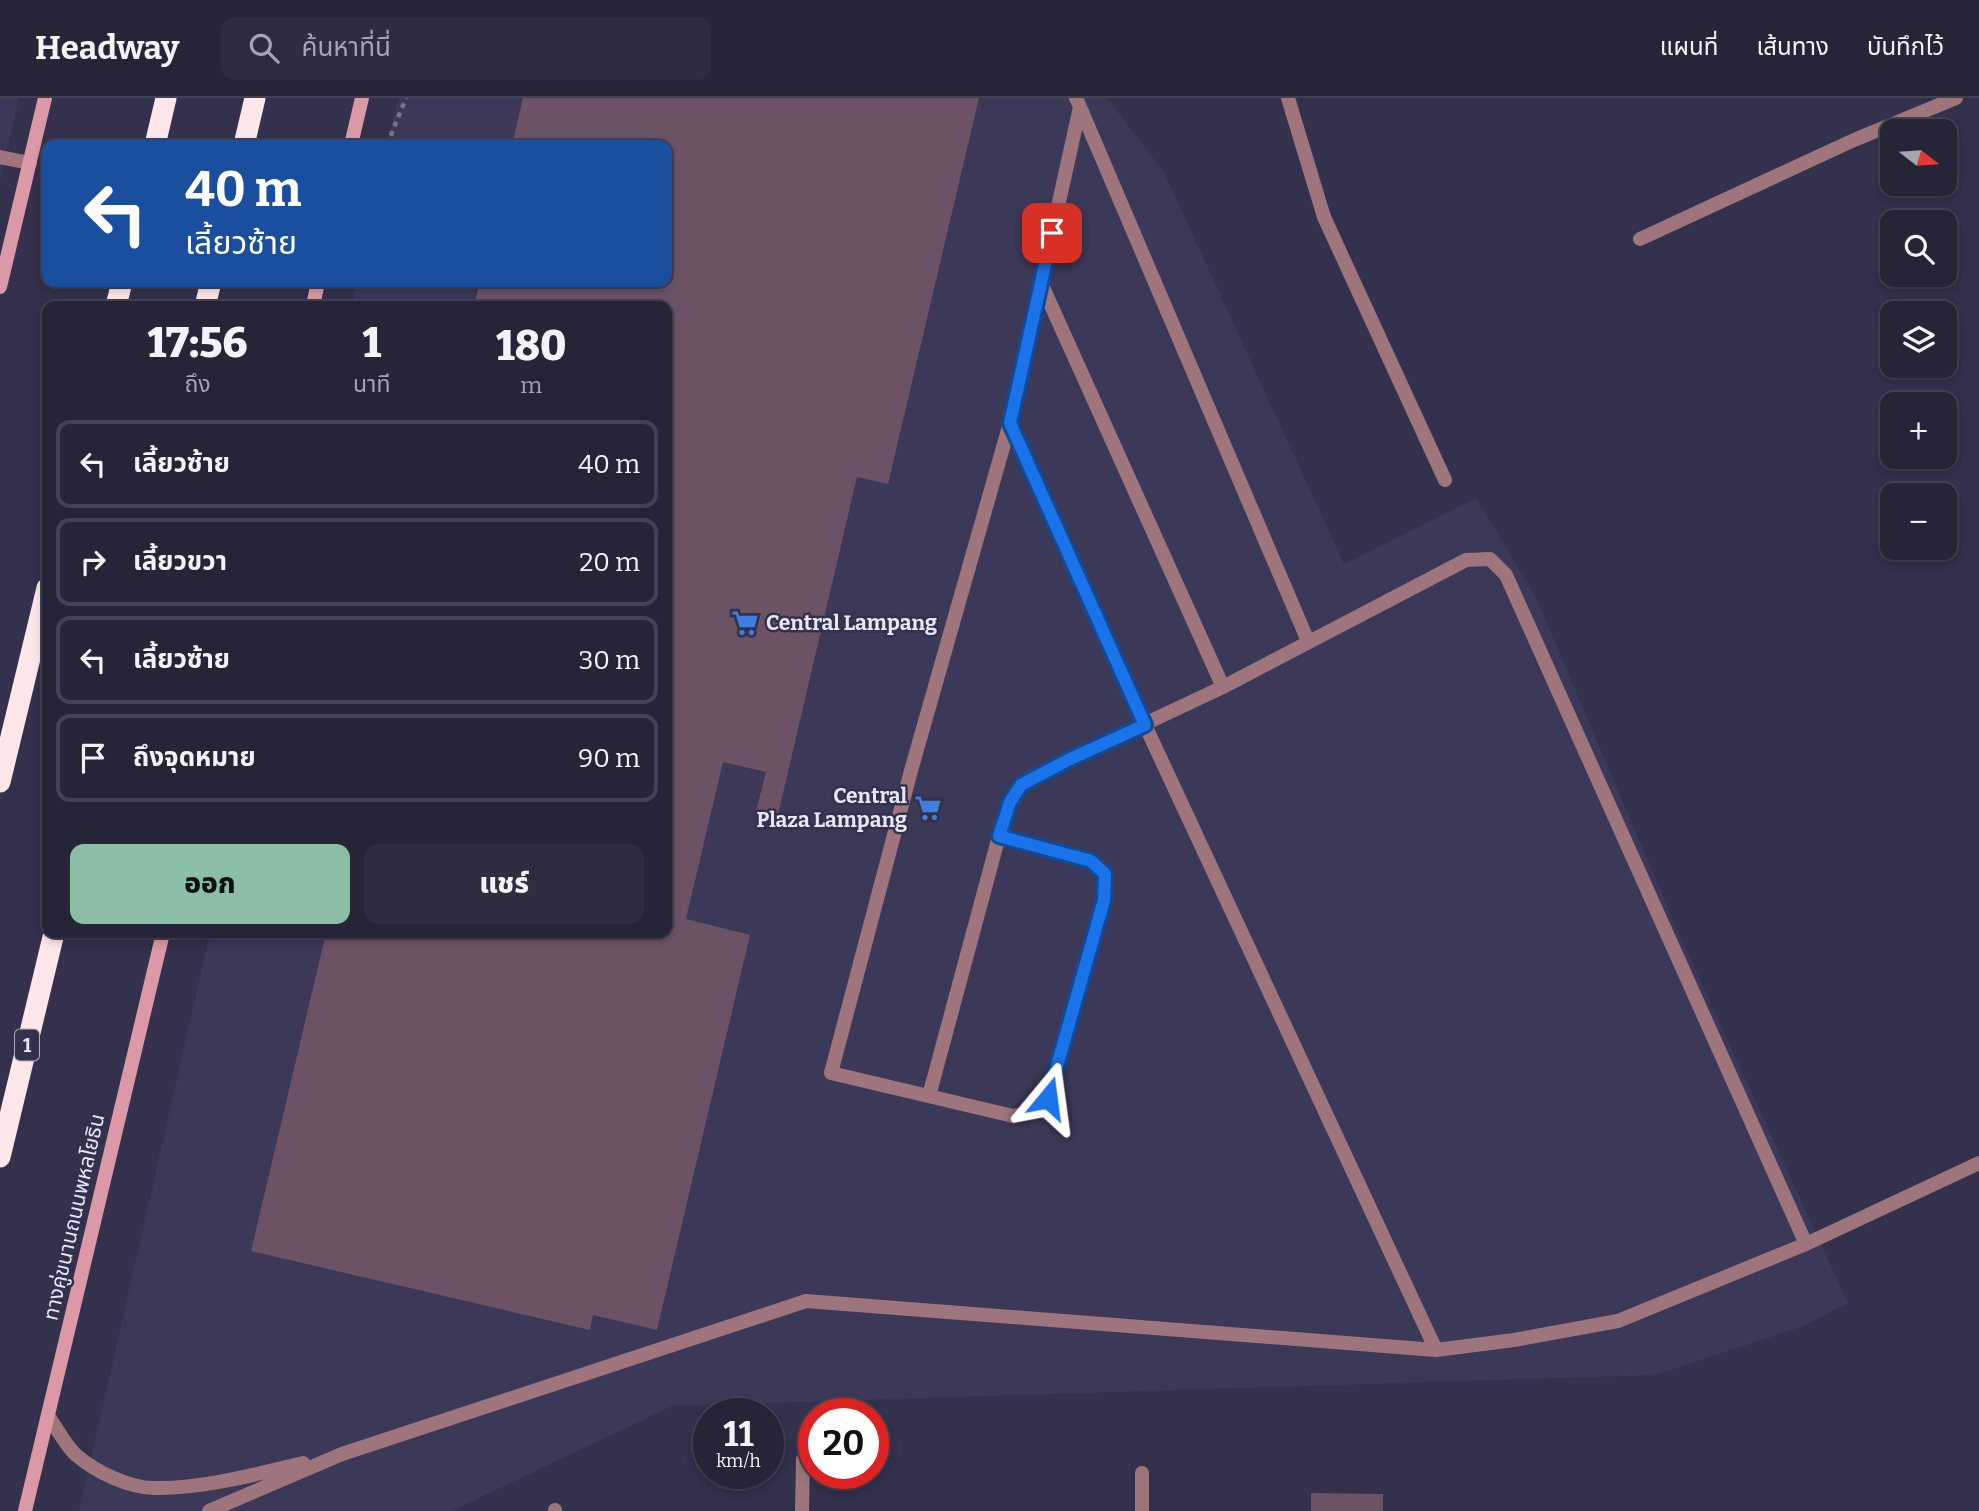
<!DOCTYPE html>
<html lang="th">
<meta charset="utf-8">
<style>
body{margin:0;font-family:Bitter,"Noto Sans Thai",serif;background:#2e2d40;color:#f1f3f6;height:100vh;display:flex;flex-direction:column;font-size:26px;white-space:nowrap}
*{box-sizing:border-box;margin:0}
p{font-size:23px;color:#a4a5ae}
.icon{flex:none;width:38px;height:38px;fill:none;stroke:currentColor;stroke-width:2;stroke-linecap:round;stroke-linejoin:round}
.map{position:relative;flex:1;overflow:hidden}
.drawer{position:absolute;left:42px;top:203px;width:630px;height:637px;display:flex;flex-direction:column;background:#262538;border-radius:14px;box-shadow:0 4px 10px #0003,0 0 0 2px #424253}
.drawer>*{flex:none}
.banner{position:absolute;left:42px;top:42px;width:630px;height:147px;border-radius:14px;box-shadow:0 4px 10px #0003,0 0 0 2px #424253;background:#1a4fa0;color:#fff;overflow:hidden}
.needle{width:46px;rotate:107deg}
.buttons{position:absolute;left:1880px;top:21px;display:grid;gap:14px}
.buttons a{display:grid;place-items:center;width:77px;height:77px;border-radius:14px;background:#262538;box-shadow:0 4px 10px #0003,0 0 0 2px #424253;font-size:35px}
.speed{position:absolute;left:693px;top:1300px;display:flex;gap:14px;font-size:35px;font-weight:700;text-align:center}
.speed>*{display:grid;place-content:center;width:91px;height:91px;border-radius:50%;background:#262538;box-shadow:0 4px 10px #0003,0 0 0 2px #424253;line-height:1}
.speed small{font-size:18px;font-weight:400}
.speed .limit{border:10px solid #d22;background:#fff;color:#111}
.pin{position:absolute;display:grid;place-items:center;width:60px;height:60px;color:#fff;margin:-30px;border-radius:14px;box-shadow:0 4px 10px #0006}
.me{position:absolute;width:77px;margin:-38px;rotate:16deg;stroke-linejoin:round;filter:drop-shadow(0 0 5px #0008)}
.turn{display:flex;align-items:center;gap:24px;height:147px;padding:0 28px;font-size:32px}
.turn .icon{width:91px;height:91px;stroke-width:2.5}
.turn b{display:block;font-size:49px;line-height:60px}
.eta{display:flex;justify-content:space-evenly;align-items:center;height:119px;text-align:center}
.eta b{font-size:42px;font-weight:800;line-height:49px}
.cta{display:flex;gap:14px;margin-top:auto;padding:14px 28px}
.cta a{flex:1;height:80px;border-radius:14px;background:#8abfa5;color:#111;font-size:28px;font-weight:800;line-height:80px;text-align:center}
.cta a+a{background:#2e2d40;color:#f1f3f6}
ul{padding:0;list-style:none}
li{display:flex;align-items:center;gap:21px;height:88px;margin:0 14px 10px;padding:0 14px;border:4px solid #424253;border-radius:14px}
li div{flex:1}
li b{display:block;font-size:26px}
li em{font-style:normal}
header{display:flex;align-items:center;gap:42px;box-sizing:border-box;height:98px;padding:0 35px;background:#262538;border-bottom:2px solid #424253}
header strong{font-size:33px}
nav{display:flex;gap:38px;margin-inline-start:auto;font-size:24px}
.search{width:490px;height:63px;background:#2e2d40;display:flex;align-items:center;gap:18px;box-sizing:border-box;padding:0 24px;border-radius:14px;color:#a4a5ae;font-size:26px}
.map>svg:first-child{display:block}
.built{fill:#3c3858}
.building{fill:#6c5265}
.lines{fill:none;stroke-linecap:round;stroke-linejoin:round}
.path{stroke:#76758b;stroke-width:4.5;stroke-dasharray:5 5;stroke-linecap:butt}
.lane{stroke:#9f757d;stroke-width:14}
.street{stroke:#9f757d;stroke-width:14}
.secondary{stroke:#db98a6;stroke-width:14}
.highway{stroke:#fde7eb;stroke-width:21}
.route-casing{stroke:#114b97;stroke-width:18}
.route{stroke:#1a73e8;stroke-width:12}
.labels{text-anchor:middle;dominant-baseline:central;stroke-width:5;stroke-linejoin:round;paint-order:stroke}
.shield{fill:#33314b;stroke:#b2b0c4;stroke-width:2}
.shield-label{font-size:19px;font-weight:bold;fill:#e8e7f8}
.poi-label{font-size:21px;font-weight:bold;fill:#e8e7f8;stroke:#33314b;text-anchor:start}
.street-label{font-size:21px;fill:#e8e7f8;stroke:#33314b}
</style>
<header>
<strong>Headway</strong>
<div class="search"><svg class="icon" aria-label="search" viewBox="0 0 24 24"><circle cx="10" cy="10" r="6"/><path d="M15 15l6 6"/></svg>ค้นหาที่นี่</div>
<nav><a>แผนที่</a><a>เส้นทาง</a><a>บันทึกไว้</a></nav>
</header>
<div class="map">
<svg width="1979" height="1413" viewBox="0 0 1979 1413">
<rect width="100%" height="100%" fill="#33314b"/>
<path class="built" d="M0,0h19l-19,84z
M398,0h709l57,74 180,392 132,-66 59,97 141,332 172,376 -44,23 -148,49 -984,31 -220,105h-373l131,-578h457v-627h-316l6,-24h310v-137h-280z"/>
<path class="building" d="M523,0h456l-91,386 -31,-7 -80,342 -22,-4 11,-43 -43,-10 -37,157 64,16 -93,395 -64,-15 -3,15 -339,-79 75,-318h341v-627h-193l6,-24h187v-137h-155z
M1311,1395l72,1v17h-72z"/>
<g class="lines">
<path class="path" d="M387,47l19,-47"/>
<path class="lane" d="M1076,0l4,9 -70,316 135,302 291,625 78,-10 104,-19 188,-77 173,-81
M1080,9l228,534
M0,59l30,6
M1640,141l214,-99 102,-42
M1041,185l182,404
M999,738l92,25 14,13 -1,26 -56,198 -16,14 -19,4 -182,-43 81,-306 98,-344
M929,998l70,-260 11,-34 11,-17 47,-25 155,-73 243,-127 24,-1 16,16 300,669
M48,1318c9,12 17,29 28,39 20,17 53,33 79,33 47,1 102,-14 148,-25
M209,1413l133,-57 464,-153 630,49"/>
<path class="street" d="M1288,0l36,119 121,263
M555,1413v-1
M802,1413l1,-52
M1142,1413v-38"/>
<path class="secondary" d="M351,47l11,-47
M0,189l45,-189
M313,208l5,-24
M25,1413l138,-578"/>
<path class="highway" d="M155,47l11,-47
M244,47l11,-47
M116,208l6,-24
M205,208l6,-24
M0,684l47,-194
M0,1059l54,-224"/>
</g>
<g class="lines">
<g class="route-casing">
<path id="route" d="M1048,1000l56,-198 1,-26 -14,-13 -92,-25 11,-34 11,-17 47,-25 77,-35 -135,-302 42,-190"/>
</g>
<use href="#route" class="route"/>
</g>
<defs>
<g id="supermarket-bare" transform="scale(2.1)"><path d="M-6-5.5h2.5l.6 2H6L4.5 2H-2.5L-4.4-4H-6ZM-1.5 3.2a1.3 1.3 0 1 0 .1 0ZM3 3.2a1.3 1.3 0 1 0 .1 0Z" fill="#3f7fe0" stroke="#33314b" stroke-width="2.5" paint-order="stroke"/></g>
</defs>
<g fill-rule="evenodd">
<use href="#supermarket-bare" x="745" y="525"/>
<use href="#supermarket-bare" x="928" y="710"/>
</g>
<g class="labels">
<rect class="shield" x="15" y="931.5" width="24" height="31" rx="5"/>
<g class="shield-label">
<text x="27" y="947">1</text>
</g>
<g class="poi-label">
<text x="766" y="525">Central Lampang</text>
<text x="907" y="698" text-anchor="end">Central<tspan x="907" dy="24">Plaza Lampang</tspan></text>
</g>
<g class="street-label">
<text transform="translate(74 1119) rotate(-77)">ทางคู่ขนานถนนพหลโยธิน</text>
</g>
</g>
</svg>
<div class="buttons">
<a><svg class="needle" viewBox="-14 -14 28 28"><path d="M0-13l5 13h-10z" fill="#e53935"/><path d="M0 13l5-13h-10z" fill="#a4a5ae"/></svg></a>
<a><svg class="icon" aria-label="search" viewBox="0 0 24 24"><circle cx="10" cy="10" r="6"/><path d="M15 15l6 6"/></svg></a>
<a><svg class="icon" aria-label="layers" viewBox="0 0 24 24"><path d="M12 4l9 5-9 5-9-5zM3 14l9 5 9-5"/></svg></a>
<a>+</a>
<a>−</a>
</div>
<div class="speed"><div>11<small>km/h</small></div><div class="limit">20</div></div>
<div class="pin" style="left:1052px;top:135px;background:#d93025"><svg class="icon" aria-label="arrive" viewBox="0 0 24 24"><path d="M6 21V4h12l-3 4 3 4H6"/></svg></div>
<svg class="me" style="left:1048px;top:1000px" viewBox="-20 -20 40 40"><path d="M0-17L14 15 0 8-14 15z" fill="#1a73e8" stroke="#fff" stroke-width="4"/></svg>
<div class="banner">
<div class="turn"><svg class="icon" aria-label="left" viewBox="0 0 24 24"><path d="M17 20v-9H6M10 6l-5 5 5 5"/></svg><div><b>40 m</b>เลี้ยวซ้าย</div></div>
</div>
<section class="drawer">
<div class="eta">
<div><b>17:56</b><p>ถึง</p></div>
<div><b>1</b><p>นาที</p></div>
<div><b>180</b><p>m</p></div>
</div>
<ul>
<li><svg class="icon" aria-label="left" viewBox="0 0 24 24"><path d="M17 20v-9H6M10 6l-5 5 5 5"/></svg><div><b>เลี้ยวซ้าย</b></div><em>40 m</em></li>
<li><svg class="icon" aria-label="right" viewBox="0 0 24 24"><path d="M7 20v-9h11M14 6l5 5-5 5"/></svg><div><b>เลี้ยวขวา</b></div><em>20 m</em></li>
<li><svg class="icon" aria-label="left" viewBox="0 0 24 24"><path d="M17 20v-9H6M10 6l-5 5 5 5"/></svg><div><b>เลี้ยวซ้าย</b></div><em>30 m</em></li>
<li><svg class="icon" aria-label="arrive" viewBox="0 0 24 24"><path d="M6 21V4h12l-3 4 3 4H6"/></svg><div><b>ถึงจุดหมาย</b></div><em>90 m</em></li>
</ul>
<div class="cta"><a>ออก</a><a>แชร์</a></div>
</section>
</div>
